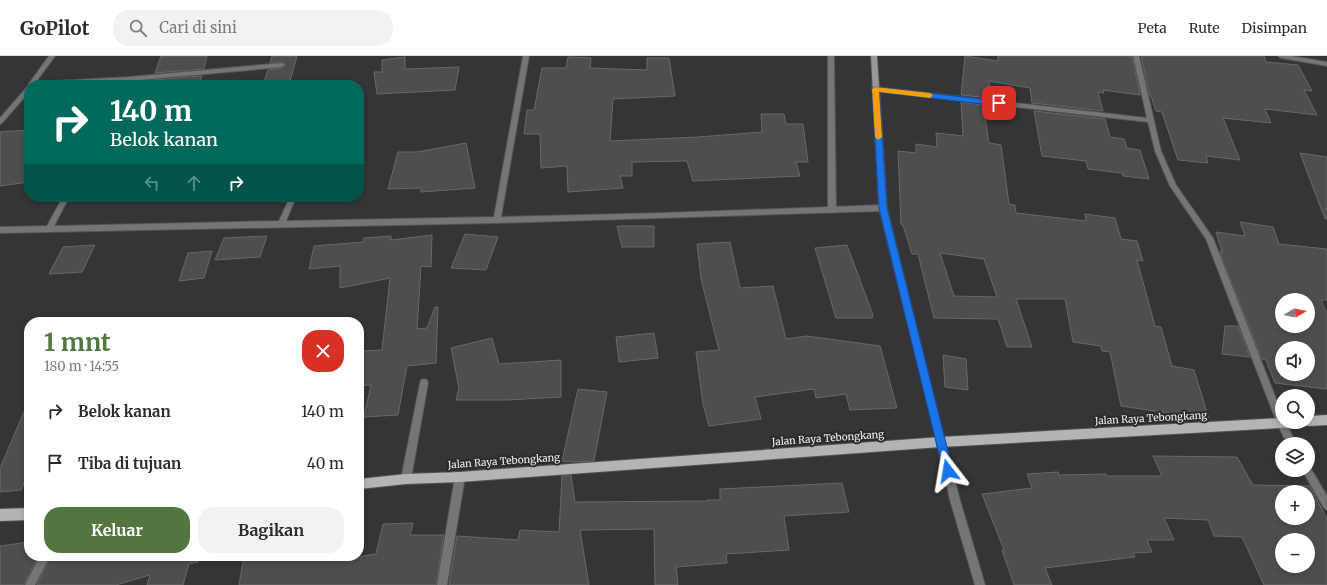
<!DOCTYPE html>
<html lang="id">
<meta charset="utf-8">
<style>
body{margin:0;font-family:Merriweather,serif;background:#f2f2f3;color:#2b2b33;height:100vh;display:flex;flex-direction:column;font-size:15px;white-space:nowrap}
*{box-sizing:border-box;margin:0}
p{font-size:13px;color:#7c7c81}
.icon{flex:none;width:22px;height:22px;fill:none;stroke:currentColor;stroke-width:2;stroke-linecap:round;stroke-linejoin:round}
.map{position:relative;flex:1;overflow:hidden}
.details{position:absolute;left:24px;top:261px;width:340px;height:244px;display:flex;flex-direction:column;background:#fff;border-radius:16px;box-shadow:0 2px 6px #0003}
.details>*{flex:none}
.top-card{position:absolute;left:24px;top:24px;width:340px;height:122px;border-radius:16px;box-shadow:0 2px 6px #0003;background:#00695c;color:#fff;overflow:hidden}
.needle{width:26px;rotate:80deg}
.buttons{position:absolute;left:1275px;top:237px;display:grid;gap:8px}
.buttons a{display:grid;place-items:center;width:40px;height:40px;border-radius:50%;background:#fff;box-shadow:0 2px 6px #0003;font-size:20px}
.pin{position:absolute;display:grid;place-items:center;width:34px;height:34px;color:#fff;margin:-17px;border-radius:8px;box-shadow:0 2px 6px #0006}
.me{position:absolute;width:44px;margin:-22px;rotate:346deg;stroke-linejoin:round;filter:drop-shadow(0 0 3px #0008)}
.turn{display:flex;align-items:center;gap:14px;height:84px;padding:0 20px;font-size:18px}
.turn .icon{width:52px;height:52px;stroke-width:2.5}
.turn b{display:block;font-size:28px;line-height:34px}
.lanes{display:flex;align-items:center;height:38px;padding:0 20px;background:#0003;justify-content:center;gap:20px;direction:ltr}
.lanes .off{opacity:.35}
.round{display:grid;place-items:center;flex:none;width:42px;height:42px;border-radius:16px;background:#f2f2f3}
.headline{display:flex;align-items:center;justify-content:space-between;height:68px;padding:0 20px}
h1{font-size:24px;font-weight:700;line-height:30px;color:#53753f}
.primary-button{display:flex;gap:8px;margin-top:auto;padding:8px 20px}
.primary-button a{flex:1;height:46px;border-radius:16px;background:#53753f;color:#fff;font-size:16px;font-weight:700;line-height:46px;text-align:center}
.primary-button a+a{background:#f2f2f3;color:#2b2b33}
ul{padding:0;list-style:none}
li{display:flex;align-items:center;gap:12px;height:52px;padding:0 20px}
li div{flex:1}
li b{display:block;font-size:15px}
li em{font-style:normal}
header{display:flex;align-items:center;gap:24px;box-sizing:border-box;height:56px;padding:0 20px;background:#fff;border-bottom:1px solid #e1e1e2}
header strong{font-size:19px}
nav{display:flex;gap:22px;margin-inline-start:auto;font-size:14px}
.search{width:280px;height:36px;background:#f2f2f3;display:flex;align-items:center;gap:10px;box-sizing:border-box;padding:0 14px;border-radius:16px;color:#7c7c81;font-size:15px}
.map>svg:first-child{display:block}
.building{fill:#4e4e51;stroke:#68686b;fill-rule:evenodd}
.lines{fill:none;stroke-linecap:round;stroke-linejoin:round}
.service-casing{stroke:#535356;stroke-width:2}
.minor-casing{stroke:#535356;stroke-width:2}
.secondary-casing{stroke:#535356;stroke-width:2}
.primary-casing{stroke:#535356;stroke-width:2}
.service{fill:#757577;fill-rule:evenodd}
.minor{fill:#757577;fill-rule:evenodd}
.secondary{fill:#99999b;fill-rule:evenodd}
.primary{fill:#b4b4b7;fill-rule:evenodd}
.route{fill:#1a73e8;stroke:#114b97}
.slow{fill:#f59e0b}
.labels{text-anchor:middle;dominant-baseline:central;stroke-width:4;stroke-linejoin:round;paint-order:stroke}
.street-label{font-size:10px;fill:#f0f0f2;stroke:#2b2b2e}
</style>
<header>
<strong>GoPilot</strong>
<div class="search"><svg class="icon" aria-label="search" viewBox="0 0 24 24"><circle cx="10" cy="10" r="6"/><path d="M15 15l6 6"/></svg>Cari di sini</div>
<nav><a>Peta</a><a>Rute</a><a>Disimpan</a></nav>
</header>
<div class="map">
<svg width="1327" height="529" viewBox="0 0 1327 529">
<rect width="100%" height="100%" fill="#353538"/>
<path class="building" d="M161,0h46l-3,13 -49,4z
M272,0h25l-8,29h-26l5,-15 14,-2 4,-3 -4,-3 -12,1z
M965,0l33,5v-5h134l8,39 -37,-5 1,3 -6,-1 5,19 -71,-8 -2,-15 -41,-7 1,17 -29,-3z
M1141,0h123l2,6 32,3 14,26 -8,-1 13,25 -52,-6 6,14 -48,-5 17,42 -34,-4 2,7 -30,-3 -16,-48 -6,-1 -5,-15h-1z
M405,1v12l54,-2 -4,23 -78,4 -3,-22h8v-12z
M568,1l23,1 -1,10 57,2v-12h22l6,38 -62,3 -3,42 88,-4 64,-5 -1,-18h23l2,10h17l5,38h-12l4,14 -107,5 -6,-20 -55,1v14h-12l3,12 -55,4 -1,-26 -26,2 -1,-34h-16l3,-24h7l8,-42h24z
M202,20l-3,9h-48l1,-5z
M961,46l22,3 6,38 12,2 8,59 6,1 1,8 70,8 -1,-7 30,4 6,21 16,2 6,20 -6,-1 18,66 6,1 11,39 22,4 15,49 -88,-13 -11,-54 -8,-1 -1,-5 -28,-4 -8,-43h-49l16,48h-25l-9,-28 -64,-1 -16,-64h-6l-9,-29 -2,-1 -3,-73 18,2v-9l21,3 -1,-14 27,3zM940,197l44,6 13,38 -43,-1z
M1034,55l71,8 5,18 14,2 3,9 13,2 9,29 -26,-3 -1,-3 -34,-4 -2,-8 -44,-5z
M29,74v52l-29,4v-54z
M466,87l9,45 -54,4v-4l-33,1 10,-37h19z
M1300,97l27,4v62h-2z
M1240,166l33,5 6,17 48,5v51h-6l6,15v74l-52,-6 -9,-23 -4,-1 -40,-101 -2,-7 2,1 -6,-20 29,4zM1282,244h26v26h-26zM1282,292h26v26h-26z
M617,170h37v21h-32z
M465,178l33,3 -12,33 -35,-2z
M432,179l-1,32 -10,-1 -4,63 10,-1 8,-21h3l-2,56 -29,3 -9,49 -34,2 7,-32 -12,1v-35l23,-1 8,-72 -50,10v-22l-31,3 5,-23 49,-4 1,-4 27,-2v4z
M267,180l-7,21 -45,3 9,-22z
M730,186l10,46 33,-2 13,53 21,-3 73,10 17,62 -47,2 -4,-16 -30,4 -2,-9 -59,8 6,22 -52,7 -6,-22 -7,-52 23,-2 -18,-71 -4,-35z
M95,189l-13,27 -33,2 14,-27z
M847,189l26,70 -1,3h-36l-21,-70z
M212,195l-8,27 -25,3 9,-28z
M1225,270h13l12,31 -28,-3z
M654,277l4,25 -39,4 -3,-25z
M492,282l7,26 62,-4v37l-54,3h-51l3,-12 -8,-40z
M943,299l23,4 2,31 -23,-3z
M578,333l29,3 -13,69 -20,1 -12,-1z
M29,344v72l-8,18 -21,2v-24z
M1153,400l84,1 16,28 57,1 17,33v66h-63l-22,-48 -28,-1 -6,-16 -44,-2 10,22h-27l5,12 -19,1 2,4 -90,11 7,17h-38l-12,-35h2l-22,-56 50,-6 -5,-14 31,-2 1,3 47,-1 1,2h55zM1282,436h26v26h-26zM1282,484h26v26h-26z
M571,419l4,27 133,-1 -1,-1h13v-11l122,-6 7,29 -65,4 5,34 -63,4 1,9 -51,4 2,18h-23l-1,-56 -74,1 9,55h-140l8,-49 61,4 2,-10 39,2 3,-56z
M413,467l-3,12h34l-8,50h-197l5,-29h118l14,-2 7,-30z
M29,486v14h9l-14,29h-24v-39z
M51,500h146l1,6 -9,2 -6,21h-36l3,-10 -34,10h-79z"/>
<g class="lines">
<g class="service-casing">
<path id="service" d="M828,0h6l2,154 -4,3 -4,-3z"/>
</g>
<g class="minor-casing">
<path id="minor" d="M49,0h6l-19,26 93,-5 153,-14 3,2 -3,2 -153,14 -100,4v7l-27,31 -2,1v-6l27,-31 2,-1 -1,-1z
M523,0h6l-28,161 161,-4 221,-8 4,3 -4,3 -386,12 -497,10v-6l47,-1 16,-29h6l-15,29 225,-5 11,-24h6l-10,24 208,-4z
M1133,0h6l22,95 15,34 37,53 69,176v8h3l12,22h-10l-10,-21 -71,-184 -36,-53 -15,-35 -7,-29 -273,-31 -3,-2 3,-2 272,31z
M1278,0h13l36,6v4l-46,-8z
M424,323l3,1 1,3 -17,96 -2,3 -3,1 -3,-1 -2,-3 19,-96 1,-3z
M941,382l3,1 1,3 15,58 25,85h-10l-25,-85 -13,-58 1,-3z
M1308,410l2,1 17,29v14l-3,-2 -22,-38h6z
M460,417l3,1 2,3 -18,108h-10l18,-108 2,-3z
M40,500h10l-15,29h-10z"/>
</g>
<g class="secondary-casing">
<path id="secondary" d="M871,0h6l10,152 58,234 -1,3 -3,1 -3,-1 -1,-3 -58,-234z"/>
</g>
<g class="primary-casing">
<path id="primary" d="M1327,359v10l-19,1 -5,-3 -1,2 -4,2 -357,20 -481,35 -54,2 -47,5v-10l47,-5 54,-2 481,-35 341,-19v4h26v-6z
M29,452v12l-29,1v-12z"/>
</g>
<use href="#service" class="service"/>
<use href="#minor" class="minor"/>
<use href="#secondary" class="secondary"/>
<use href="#primary" class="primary"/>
</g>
<path class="route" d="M875,31l124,14 4,2 -4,3 -120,-14 8,116 66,263 -1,4 -4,1 -4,-1 -1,-4 -64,-263 -7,-119z"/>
<path class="slow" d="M875,31l55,6 3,2 -3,3 -51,-6 3,45 -4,3 -3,-3 -3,-48z"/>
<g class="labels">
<g class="street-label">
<text transform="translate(1151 362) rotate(-3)">Jalan Raya Tebongkang</text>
<text transform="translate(828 382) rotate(-4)">Jalan Raya Tebongkang</text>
<text transform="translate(504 405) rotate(-4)">Jalan Raya Tebongkang</text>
</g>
</g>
</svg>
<div class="buttons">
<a><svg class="needle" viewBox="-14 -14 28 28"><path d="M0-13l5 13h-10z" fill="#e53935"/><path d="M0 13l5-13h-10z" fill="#7c7c81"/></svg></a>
<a><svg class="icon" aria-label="sound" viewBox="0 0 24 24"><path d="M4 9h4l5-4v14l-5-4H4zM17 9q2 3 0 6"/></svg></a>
<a><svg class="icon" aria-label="search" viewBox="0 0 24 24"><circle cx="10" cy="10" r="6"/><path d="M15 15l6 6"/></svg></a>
<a><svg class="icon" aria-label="layers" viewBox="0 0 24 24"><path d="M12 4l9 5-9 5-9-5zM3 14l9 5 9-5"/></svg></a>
<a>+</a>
<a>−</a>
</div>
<div class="pin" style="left:999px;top:47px;background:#d93025"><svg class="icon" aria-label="arrive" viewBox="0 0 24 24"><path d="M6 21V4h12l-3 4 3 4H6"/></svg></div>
<svg class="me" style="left:948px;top:415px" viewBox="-20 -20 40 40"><path d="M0-17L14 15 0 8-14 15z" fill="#1a73e8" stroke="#fff" stroke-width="4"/></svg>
<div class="top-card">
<div class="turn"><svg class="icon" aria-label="right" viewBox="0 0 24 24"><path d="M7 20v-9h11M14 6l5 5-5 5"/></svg><div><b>140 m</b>Belok kanan</div></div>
<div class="lanes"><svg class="icon off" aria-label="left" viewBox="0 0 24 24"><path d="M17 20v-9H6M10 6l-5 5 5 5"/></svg><svg class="icon off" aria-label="ahead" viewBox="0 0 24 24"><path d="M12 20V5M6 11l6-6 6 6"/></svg><svg class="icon" aria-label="right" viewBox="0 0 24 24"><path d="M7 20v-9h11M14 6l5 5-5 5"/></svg></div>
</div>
<section class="details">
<div class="headline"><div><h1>1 mnt</h1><p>180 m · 14:55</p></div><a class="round" style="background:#d93025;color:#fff"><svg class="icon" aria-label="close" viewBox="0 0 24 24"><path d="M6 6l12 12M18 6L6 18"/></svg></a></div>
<ul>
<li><svg class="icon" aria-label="right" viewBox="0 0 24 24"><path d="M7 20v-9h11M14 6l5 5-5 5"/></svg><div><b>Belok kanan</b></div><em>140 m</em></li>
<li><svg class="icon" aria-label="arrive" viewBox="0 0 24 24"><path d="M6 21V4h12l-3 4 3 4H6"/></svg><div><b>Tiba di tujuan</b></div><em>40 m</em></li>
</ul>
<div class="primary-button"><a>Keluar</a><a>Bagikan</a></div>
</section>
</div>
